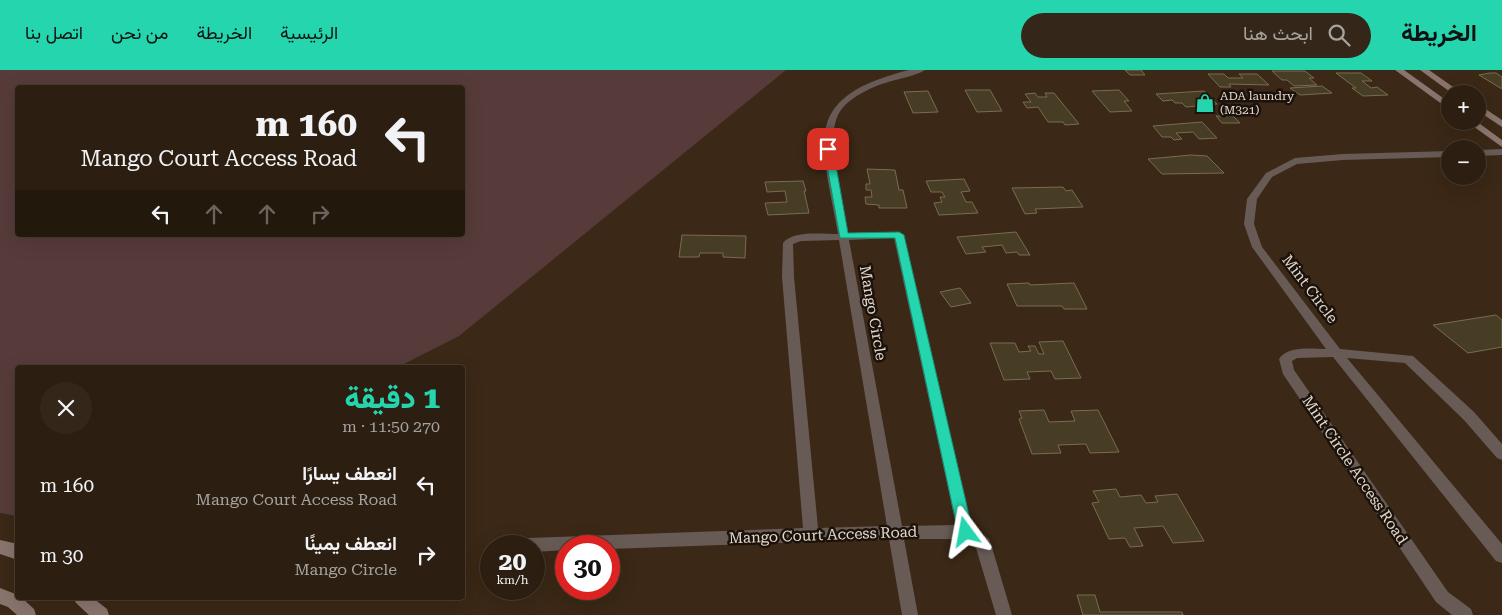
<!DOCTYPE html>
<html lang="ar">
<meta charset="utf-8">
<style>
body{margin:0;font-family:"Roboto Serif",Vazirmatn,serif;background:#342719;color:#f1f3f6;direction:rtl;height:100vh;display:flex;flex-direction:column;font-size:19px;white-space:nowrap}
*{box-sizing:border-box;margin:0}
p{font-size:16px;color:#a6a29f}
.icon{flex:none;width:28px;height:28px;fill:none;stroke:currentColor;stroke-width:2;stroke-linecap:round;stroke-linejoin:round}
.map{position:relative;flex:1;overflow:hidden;direction:ltr}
.side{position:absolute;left:15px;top:295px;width:450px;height:235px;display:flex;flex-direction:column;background:#2c1e10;border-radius:5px;box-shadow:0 5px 20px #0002,0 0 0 1px #483c30;direction:rtl}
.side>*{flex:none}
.top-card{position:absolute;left:15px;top:15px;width:450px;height:152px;border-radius:5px;box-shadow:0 5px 20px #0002,0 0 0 1px #483c30;direction:rtl;background:#2c1e10;color:#f1f3f6;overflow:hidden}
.controls{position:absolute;left:1441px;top:15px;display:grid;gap:10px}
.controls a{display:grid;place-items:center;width:45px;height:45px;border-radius:50%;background:#2c1e10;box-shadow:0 5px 20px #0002,0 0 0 1px #483c30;font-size:25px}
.speed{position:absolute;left:480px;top:465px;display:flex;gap:10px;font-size:25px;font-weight:700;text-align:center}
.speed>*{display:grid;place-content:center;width:65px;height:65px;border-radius:50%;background:#2c1e10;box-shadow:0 5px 20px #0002,0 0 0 1px #483c30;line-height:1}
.speed small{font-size:12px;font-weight:400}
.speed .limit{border:8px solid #d22;background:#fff;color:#111}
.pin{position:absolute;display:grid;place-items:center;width:42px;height:42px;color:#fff;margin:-21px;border-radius:10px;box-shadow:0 2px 8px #0006}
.me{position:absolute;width:55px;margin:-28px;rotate:347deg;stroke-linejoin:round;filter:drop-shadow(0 0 4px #0008)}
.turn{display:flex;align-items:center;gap:18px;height:105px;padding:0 25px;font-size:22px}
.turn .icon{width:65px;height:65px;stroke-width:2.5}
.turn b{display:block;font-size:35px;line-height:42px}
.lanes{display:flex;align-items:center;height:48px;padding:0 25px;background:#0003;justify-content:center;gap:25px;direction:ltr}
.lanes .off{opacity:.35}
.round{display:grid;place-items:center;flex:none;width:52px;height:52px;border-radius:26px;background:#342719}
.headline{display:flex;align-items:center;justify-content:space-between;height:85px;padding:0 25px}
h1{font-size:30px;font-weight:800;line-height:38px;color:#24d5ae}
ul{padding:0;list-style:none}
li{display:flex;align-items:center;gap:15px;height:70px;padding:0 25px}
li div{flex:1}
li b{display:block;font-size:19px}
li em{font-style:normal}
header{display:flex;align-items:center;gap:30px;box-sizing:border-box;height:70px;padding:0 25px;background:#24d5ae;color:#111}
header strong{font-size:24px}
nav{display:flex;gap:28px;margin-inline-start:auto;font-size:18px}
.search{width:350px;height:45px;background:#342719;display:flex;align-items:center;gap:12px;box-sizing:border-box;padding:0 18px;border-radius:28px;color:#a6a29f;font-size:19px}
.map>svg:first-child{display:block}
.green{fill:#573b3b;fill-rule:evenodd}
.building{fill:#473c24;stroke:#796c53}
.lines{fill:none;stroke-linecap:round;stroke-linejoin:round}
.minor{fill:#685b56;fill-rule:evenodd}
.secondary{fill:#89756d;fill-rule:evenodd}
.route{fill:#24d5ae;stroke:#178a71}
.labels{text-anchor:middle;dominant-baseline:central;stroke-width:5;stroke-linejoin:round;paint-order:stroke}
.far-poi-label{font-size:12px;fill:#e4d7cc;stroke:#1b130b;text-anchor:start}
.street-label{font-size:15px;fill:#e4d7cc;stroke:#1b130b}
</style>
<header>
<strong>الخريطة</strong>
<div class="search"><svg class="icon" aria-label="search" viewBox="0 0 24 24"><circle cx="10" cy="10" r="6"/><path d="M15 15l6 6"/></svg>ابحث هنا</div>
<nav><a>الرئيسية</a><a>الخريطة</a><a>من نحن</a><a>اتصل بنا</a></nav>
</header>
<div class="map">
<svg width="1502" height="545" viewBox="0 0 1502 545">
<rect width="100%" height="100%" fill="#3b2816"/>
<path class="green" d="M0,0h786l-327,266 -61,31 -380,1 -1,148 -17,-3zM18,18h444v147h-444z"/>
<path class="building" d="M1125,0h16l4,5h-15z
M1272,1h33l9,7h-5l8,7 -23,1 -7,-6h-5z
M1336,3h25l11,8h-10l9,7 6,-1 11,8 -25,1 -11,-8h4z
M1490,3h6l6,4v12l-23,-14z
M1208,4h16l4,4h15l-4,-4h18l12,11 -40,-1 2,3h-11z
M1322,16l10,7 -32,2 -10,-7z
M965,20h25l12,21 -25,1z
M1119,20l10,11h-5l8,10 -22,1 -18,-21z
M928,21l10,21 -25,1 -9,-21z
M1204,21l13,13 -31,3 -4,-4h-7l-3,-3 -9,1 -7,-7z
M1035,23l3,4h9l-2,-4h9l25,31 -14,1 -2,-3h-15l-10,-15 -11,1 -4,-6h8l-6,-8z
M1216,46h17l7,7h-18z
M1202,52l15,16 -18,1 -6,-7 -17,1 6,6 -8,1 -3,-3h-9l-9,-11z
M1191,85l16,1 17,17 -62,1 -14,-15z
M867,99l28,1 4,20h4l4,18h-28v-3l-13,-1 -1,-7h7l-1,-7h-5v-6h4z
M964,109l6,12 -9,1 5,10h6l6,11 -39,2 -5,-12 8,-1 -2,-5h5l-3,-5h-11l-5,-11z
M803,111l3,10h-2l5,22 -41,2 -3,-12 22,-1 -2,-11 -18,1 -2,-10z
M1063,117l3,4 6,-1 11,17 -48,2 2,4 -12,1 -13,-26z
M1016,162l14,23h-11l-2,-3 -11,1 -4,-8 -20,2 4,5 -20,2 -9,-17z
M682,165l64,1 -1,22 -22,-1v-4h-23l-1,4h-20z
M1029,213l1,2 44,-2 13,26h-23l-2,-3h-45l-10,-22z
M960,218l11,15 -20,4 -11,-15z
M1496,245l6,5v27l-34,6 -35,-28z
M1063,271l18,37 -26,1 -4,-8 -24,1 3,7 -26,1 -14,-37h25l4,9 12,-1 -3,-5h7l4,8h5l-5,-12z
M1044,340l5,12 26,-1 -4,-10 27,-1 21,42 -29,1 -4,-9 -28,1 3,8 -29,1 -13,-35 3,-1 -3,-7z
M1116,419l4,8 21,-2 5,8 12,-1 -3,-6 22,-2 27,47 -31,2 -10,-17 -29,2 9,18 -13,1 -5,-9 -16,1 -17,-36 7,-1 -6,-11z
M1077,525h18l5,17h82l1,3h-100z"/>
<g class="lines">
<path class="minor" d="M909,0h16c-8,6 -38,11 -51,17 -13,6 -29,14 -36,28 -13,27 5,89 10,118l51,-1 5,3 68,293 17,11 2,5 21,71h-16l-20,-67 -14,-9h-58l14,76h-16l-13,-76 -280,10v-3h-43v4l-32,2v-6h-42l2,-5 6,-2 303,-11 -21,-251 1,-34c10,-13 39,-9 55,-9 -16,-92 -40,-136 71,-164zM894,168l62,287 -54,1 -53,-286zM839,170l48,286 -69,2 -24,-251 -1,-33 8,-3z
M1502,79v6l-24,1v-6z
M1450,81v6l-107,3 -46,4 -25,13 -15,22 -3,25 8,23 78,102 73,7 61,56 28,32v16l-5,-2 -33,-38 -59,-57 -58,-5 155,186v19l-6,-2 -163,-204 -36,1 -5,3 2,9 154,222 23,17 2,6h-21l-16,-13 -153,-228 -4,-15c9,-14 33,-10 47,-10l-74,-102 -8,-23 3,-25 19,-26 29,-15 48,-4z"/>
<path class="secondary" d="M1395,0h9l46,33v7z
M1420,0h9l34,24h-10z
M1478,34l24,16v7l-24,-16z
M1466,51h10l26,19v7z
M0,470l18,4v16l-18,-6z
M0,518l18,7v3h4l12,11 2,6h-19l-9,-8 -8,-3z
M74,528h19l14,11 2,6h-20l-13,-12z"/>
</g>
<path class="route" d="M825,77l8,2 15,84 51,-1 5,3 69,297 -2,4 -5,2 -6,-2 -2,-4 -63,-294h-55l-16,-89z"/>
<defs>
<g id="shop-bare" transform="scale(1.5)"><path d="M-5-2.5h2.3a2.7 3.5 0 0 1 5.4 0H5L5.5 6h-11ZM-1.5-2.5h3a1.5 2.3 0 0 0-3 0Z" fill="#24d5ae" stroke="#1b130b" stroke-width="2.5" paint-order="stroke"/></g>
</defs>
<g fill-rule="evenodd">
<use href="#shop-bare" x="1205" y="33"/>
</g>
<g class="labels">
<g class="far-poi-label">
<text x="1220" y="26">ADA laundry<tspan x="1220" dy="14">(M321)</tspan></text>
</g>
<g class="street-label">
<text transform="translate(1310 219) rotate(53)">Mint Circle</text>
<text transform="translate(873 243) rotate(80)">Mango Circle</text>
<text transform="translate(1355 400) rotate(56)">Mint Circle Access Road</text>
<text transform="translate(823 465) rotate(-2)">Mango Court Access Road</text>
</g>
</g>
</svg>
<div class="controls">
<a>+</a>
<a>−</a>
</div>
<div class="speed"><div>20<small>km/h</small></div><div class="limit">30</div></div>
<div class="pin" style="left:828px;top:79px;background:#d93025"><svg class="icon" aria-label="arrive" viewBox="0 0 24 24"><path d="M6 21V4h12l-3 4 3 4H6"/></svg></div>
<svg class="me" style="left:966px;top:462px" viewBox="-20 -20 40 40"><path d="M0-17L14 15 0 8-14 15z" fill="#24d5ae" stroke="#fff" stroke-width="4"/></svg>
<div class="top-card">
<div class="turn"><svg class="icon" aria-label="left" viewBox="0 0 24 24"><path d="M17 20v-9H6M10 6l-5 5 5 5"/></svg><div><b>160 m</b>Mango Court Access Road</div></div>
<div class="lanes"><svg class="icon" aria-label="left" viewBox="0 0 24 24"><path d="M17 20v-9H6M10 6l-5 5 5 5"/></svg><svg class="icon off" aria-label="ahead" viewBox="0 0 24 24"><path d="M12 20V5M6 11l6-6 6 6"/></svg><svg class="icon off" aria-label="ahead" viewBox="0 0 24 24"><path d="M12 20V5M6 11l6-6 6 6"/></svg><svg class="icon off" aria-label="right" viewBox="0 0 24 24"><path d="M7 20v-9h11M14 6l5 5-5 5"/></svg></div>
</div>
<section class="side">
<div class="headline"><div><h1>1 دقيقة</h1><p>270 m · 11:50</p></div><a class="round"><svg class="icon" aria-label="close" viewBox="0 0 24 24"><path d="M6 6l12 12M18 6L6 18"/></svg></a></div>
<ul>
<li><svg class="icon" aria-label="left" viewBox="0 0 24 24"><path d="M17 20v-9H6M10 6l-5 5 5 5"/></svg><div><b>انعطف يسارًا</b><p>Mango Court Access Road</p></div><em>160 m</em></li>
<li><svg class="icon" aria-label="right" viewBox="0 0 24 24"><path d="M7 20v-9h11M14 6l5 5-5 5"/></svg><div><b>انعطف يمينًا</b><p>Mango Circle</p></div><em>30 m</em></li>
</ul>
</section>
</div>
